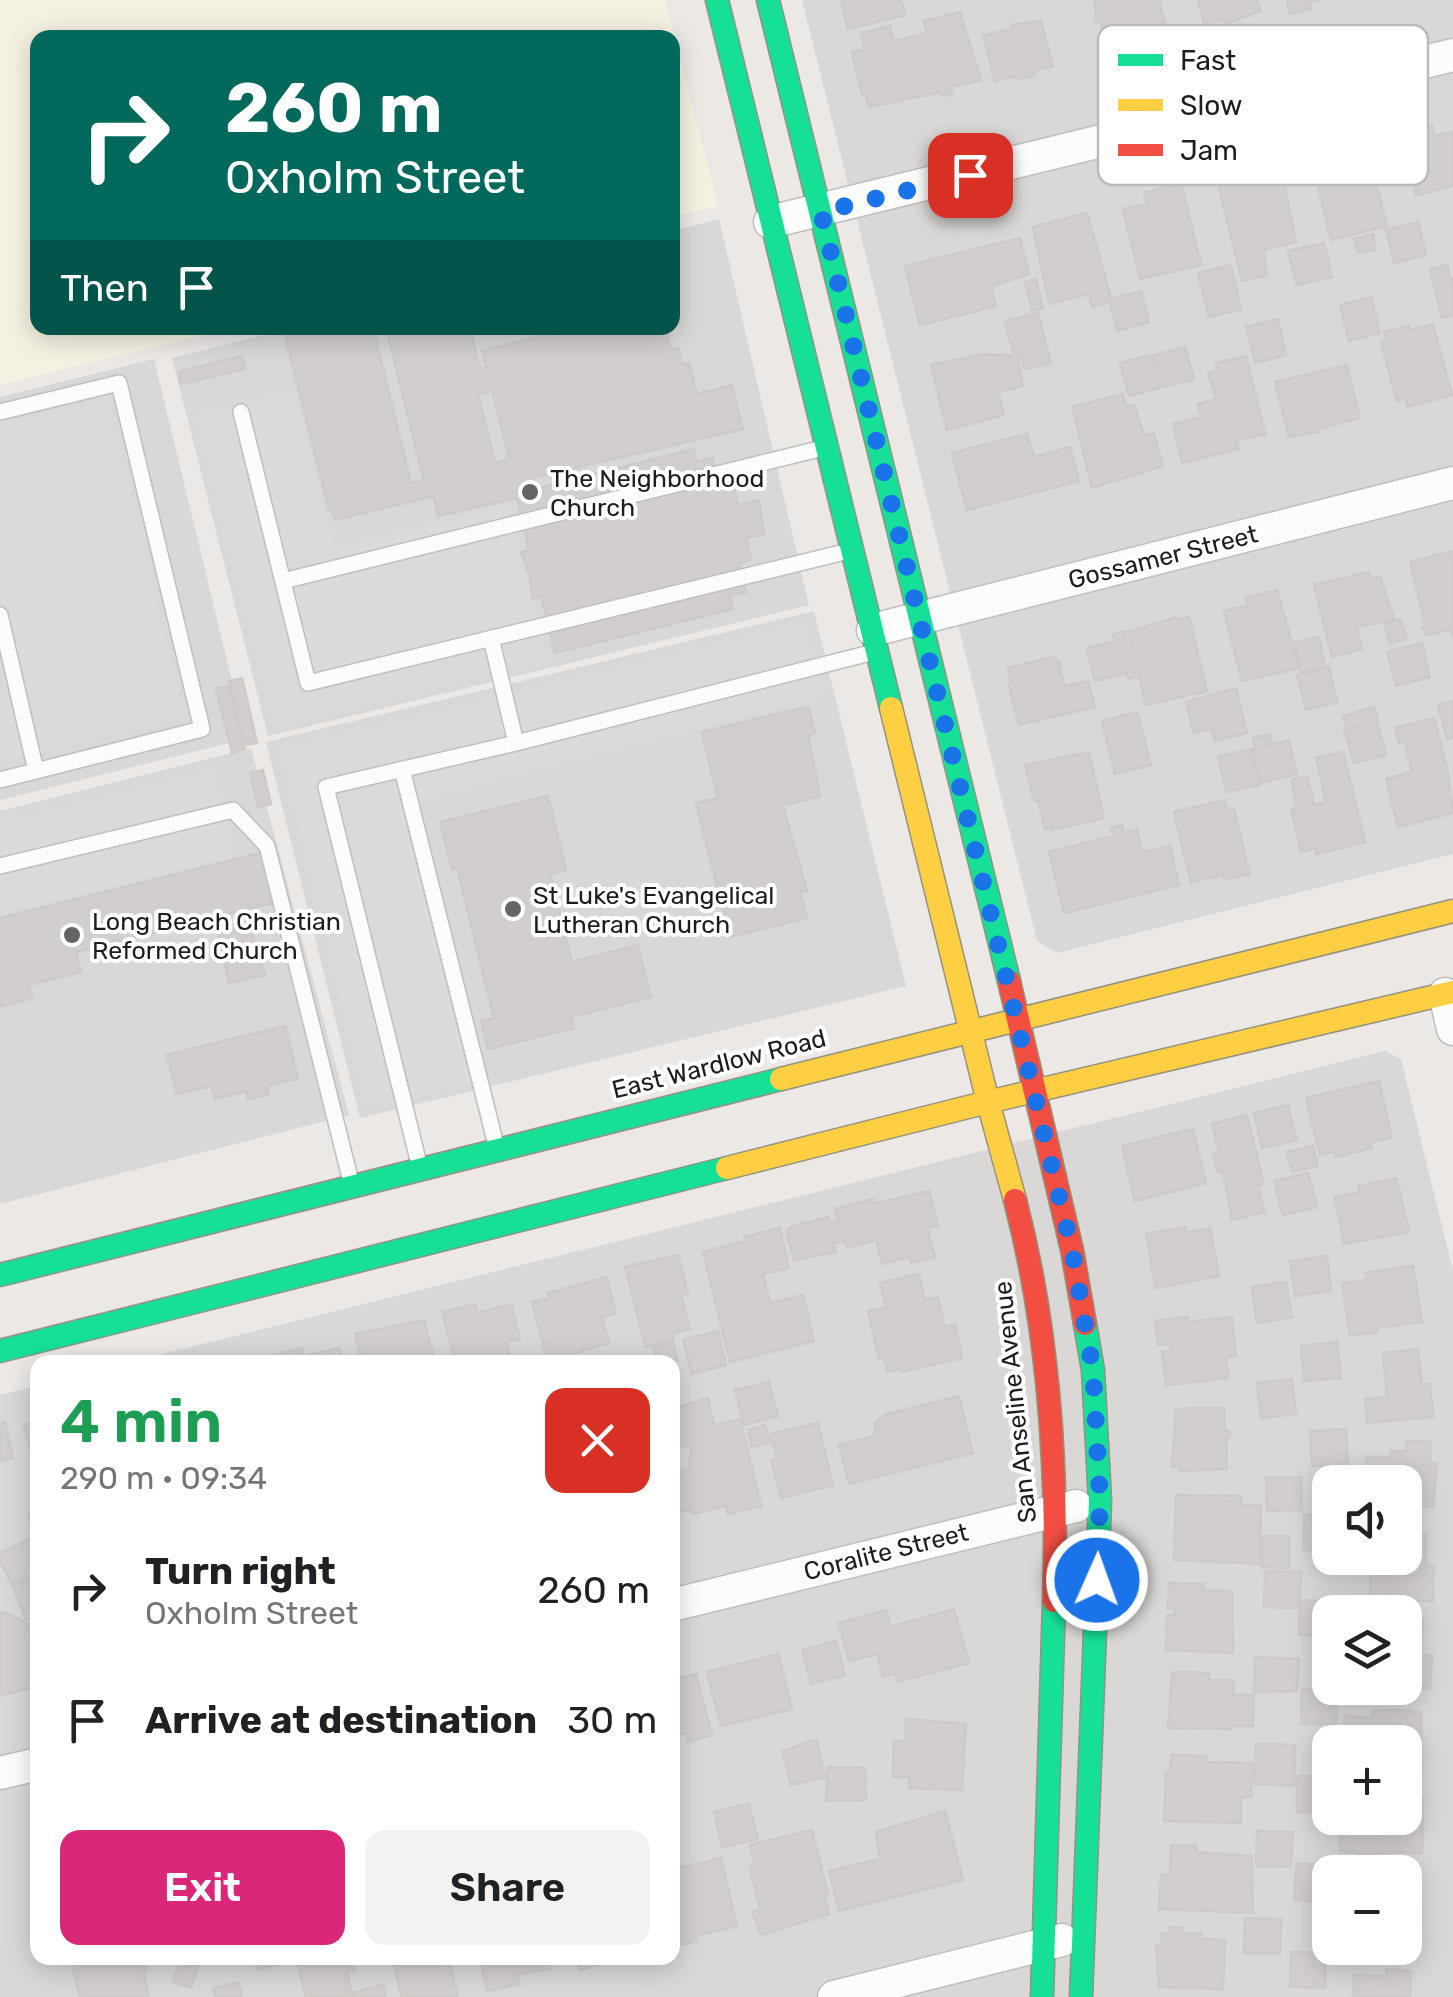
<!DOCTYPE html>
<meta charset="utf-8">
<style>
body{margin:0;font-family:Rubik,sans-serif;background:#f2f2f2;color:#202124;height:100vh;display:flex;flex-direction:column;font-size:38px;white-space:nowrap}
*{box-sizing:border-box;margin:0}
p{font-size:32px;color:#757577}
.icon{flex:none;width:55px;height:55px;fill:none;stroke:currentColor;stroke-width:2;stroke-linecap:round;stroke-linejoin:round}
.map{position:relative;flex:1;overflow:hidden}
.side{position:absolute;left:30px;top:1355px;width:650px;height:610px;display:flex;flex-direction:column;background:#fff;border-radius:20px;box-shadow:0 5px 25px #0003}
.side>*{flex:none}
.guide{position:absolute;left:30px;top:30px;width:650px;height:305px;border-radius:20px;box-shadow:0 5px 25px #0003;background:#00695c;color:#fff;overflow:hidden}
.buttons{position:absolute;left:1312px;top:1465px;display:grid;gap:20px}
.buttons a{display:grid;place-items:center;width:110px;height:110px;border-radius:20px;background:#fff;box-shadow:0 5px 25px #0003;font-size:50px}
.pin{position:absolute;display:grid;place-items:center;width:85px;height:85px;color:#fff;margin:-42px;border-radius:20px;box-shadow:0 5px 15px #0006}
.me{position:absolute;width:110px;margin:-55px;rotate:2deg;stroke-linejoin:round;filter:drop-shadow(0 0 8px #0008)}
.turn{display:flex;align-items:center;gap:35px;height:210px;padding:0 30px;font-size:45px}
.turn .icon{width:130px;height:130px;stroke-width:2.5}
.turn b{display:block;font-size:70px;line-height:85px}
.then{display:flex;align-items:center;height:95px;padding:0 30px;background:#0003;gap:20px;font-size:38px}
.round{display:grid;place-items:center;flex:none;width:105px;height:105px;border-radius:20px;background:#f2f2f2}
.summary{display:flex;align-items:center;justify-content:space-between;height:170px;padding:0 30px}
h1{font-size:60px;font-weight:600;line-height:75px;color:#1e9e55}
.primary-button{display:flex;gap:20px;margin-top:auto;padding:20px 30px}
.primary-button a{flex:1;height:115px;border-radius:20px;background:#db2777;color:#fff;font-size:40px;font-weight:600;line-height:115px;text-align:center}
.primary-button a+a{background:#f2f2f2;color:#202124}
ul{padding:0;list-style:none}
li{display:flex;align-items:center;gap:30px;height:130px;padding:0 30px}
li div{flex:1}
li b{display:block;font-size:38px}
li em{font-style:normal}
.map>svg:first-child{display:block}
.residential{fill:#dad8d7;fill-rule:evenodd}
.education{fill:#f5f1e1}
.religious{fill:#d9d8d7}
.parking{fill:#dbdad9}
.building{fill:#d2cecd;stroke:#cecac7;stroke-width:2.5;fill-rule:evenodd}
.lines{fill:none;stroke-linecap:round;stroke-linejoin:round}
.lane-casing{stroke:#c1bfbe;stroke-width:18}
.street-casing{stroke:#c1bfbe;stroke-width:35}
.fast-casing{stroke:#95927f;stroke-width:25}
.slow-casing{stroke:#95927f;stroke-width:25}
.jam-casing{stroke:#95927f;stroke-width:25}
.lane{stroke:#fcfcfb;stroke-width:15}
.street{stroke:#fcfcfb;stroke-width:32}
.fast{stroke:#16e098;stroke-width:22}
.slow{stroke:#ffcf43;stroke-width:22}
.jam{stroke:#f24e42;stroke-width:22}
.route{stroke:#1a73e8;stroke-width:18;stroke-dasharray:0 32.4}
.poi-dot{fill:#656463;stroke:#fff;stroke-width:4}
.labels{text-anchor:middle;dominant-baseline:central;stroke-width:8;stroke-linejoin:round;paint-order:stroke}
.poi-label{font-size:25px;fill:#1d1d1d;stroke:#fff;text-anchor:start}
.street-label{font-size:25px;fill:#1d1d1d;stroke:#fff}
.key{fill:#fff;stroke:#bbb;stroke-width:2.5}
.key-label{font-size:28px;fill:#1d1d1d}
</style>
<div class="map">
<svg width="1453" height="1997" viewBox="0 0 1453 1997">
<rect width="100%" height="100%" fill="#ebe8e6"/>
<path class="residential" d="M802,0h651v854l-396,99 -20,-12z
M1385,1051l16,8 52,212v726h-1453v-602l37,-9 1,572h634v-596h-542zM1330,1482h75v76h-75zM1330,1612h75v76h-75zM1330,1742h75v76h-75zM1330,1872h75v76h-75z"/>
<path class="education" d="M0,0h665l53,206 -45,11 -1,-179h-634v290h193l-231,57z"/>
<path class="religious" d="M719,219l90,386 -541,131 -96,-378 119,-30h381l1,-97z
M154,359l92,380 -246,61v-403z
M814,611l92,375 -546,132 -94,-376z
M251,748l98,367 -349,89v-393z"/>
<path class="parking" d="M294,391l41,158 174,-43 39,154 -275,67 -77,-313z
M107,400l77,316 -183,47 -1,-339z
M805,624l16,73 -401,101 66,280 -120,29 -85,-357z
M212,771l23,86 -235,56v-90z"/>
<path class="building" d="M841,0h60l4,15 -57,14z
M1095,0h64l9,36 -23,5 1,5 -17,4 -1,-4 -20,5 -7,-28 -5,-2z
M1198,0h59l3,11 -35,13 -1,-5 -20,5z
M1287,0h32l-9,2 1,7 -21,5z
M960,12l21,68 -30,7 1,7 -10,2 -1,-4 -72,15 -4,-13 -3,1 -10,-43 13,-3 -4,-16 29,-7 4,15 33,-8 -3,-12z
M1041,21l12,45 -19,5 1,4 -20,5 -1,-4 -19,5 -12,-45 30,-8 -1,-3z
M1432,126l3,10 18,-4v54l-37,9 -15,-61z
M1384,143l5,18 -17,5 15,60 -56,14 -17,-71 27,-6 -2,-8z
M1266,172l2,6 14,-4 14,68 -33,8 4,25 -25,6 -24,-97z
M1181,183l20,82 -61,14 -17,-70 24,-5 -3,-11z
M1087,213l24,85h-3l1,4 -17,5 -3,-13 -40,10 -16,-77z
M1418,222l8,33 -32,8 -8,-33z
M1373,234l3,15 -18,4 -4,-14z
M1020,238l9,36 -38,12 5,20 -76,19 -15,-59z
M1324,243l8,34 -35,8 -9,-34z
M1231,265l10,44 -32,8 -11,-44z
M1447,265l3,14 3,-1v37l-11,3 -12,-49z
M1036,279l7,29 -11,3 -7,-29z
M1141,291l8,31 -32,9 -8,-32z
M1371,297l9,36 -31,8 -9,-36z
M1038,313l13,50 -27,6 -4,-15 -7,-2 -8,-31z
M1278,319l8,36 -31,8 -9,-36z
M1433,324l19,71 -44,12 -3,-9 -8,3 -16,-58 5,-6 -2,-5 25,-6 1,4z
M298,328h75l38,155 13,-2 -38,-153h84l10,41 6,-2 -4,-16 67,-17 -1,-6h117l6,22 7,-2 4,16 7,-1 8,31 35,-9 11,44 -212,49 3,11 160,-40 3,13 15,-4 8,30 13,-3 5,20 21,-5 5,34 -18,4 5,22 -12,3 7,29 -16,4 3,13 -178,44 -14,-57 -8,3 -4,-26 -8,-21 8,-2 -12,-52 -79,18 -4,-20 -99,24 -3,-11 -3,1 -45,-179zM492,391l17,68 -14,4 -17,-69z
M1185,347l9,32 -31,8 -8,-32z
M984,354l33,2 6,30 -25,6 6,23 -57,15 -16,-65z
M1152,355l8,33 -31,8 -9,-33z
M242,356l3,13 -64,15 -3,-12z
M1246,356l19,78 -29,7 2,8 -56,14 -9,-39 29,-7 -4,-13 18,-5 -8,-26 9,-3 -1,-7z
M1347,365l13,53 -42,11 1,3 -30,5 -14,-55z
M1123,394l3,13 8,-2 10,31 10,-3 9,33 -71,22 -20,-81z
M1027,434l7,23 36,-10 9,34 -112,29 -15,-57z
M1453,551v85l-4,-6 -22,5 -5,-7 4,-1 -16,-65z
M1368,572l2,7 10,-3 14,43 -37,8 5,22 -30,8 -18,-72z
M1277,590l22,78 -57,13 -18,-70 23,-5 -1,-8z
M1176,617l1,3 12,-3 18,74 -61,14 -18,-73z
M1400,619l7,19 -17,6 -6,-20z
M1124,631l12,46 -8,2 -1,-6 -32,8 -8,-33 28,-7 -2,-7z
M1319,637l6,30 -24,5 -6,-30z
M1422,643l8,34 -34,9 -9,-34z
M1055,656l1,6 4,-1 2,8 -3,1 6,16 23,-5 7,26 -76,18 -10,-39 2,-5 -3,-13z
M1329,667l8,35 -31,8 -9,-35z
M242,678l15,65 -13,2 -15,-64z
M228,686l17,63 -13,4 -16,-64z
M1236,688l11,45 -32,8 -3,-12 -18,4 -8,-31z
M1453,701v36l-6,2 -9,-34z
M1374,707l4,14 -31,8 -4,-13z
M801,708h8l6,25 -7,2 12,61 -40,10 1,5 3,-1 23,81 -7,1 7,26 -77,19 -34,-134 22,-5 -16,-66z
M1137,712l14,53 -36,9 -13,-53z
M1434,718l13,50 6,45 -55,14 -12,-48 26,-7 -7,-30 -6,2 -4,-16z
M1377,722l9,33 -32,8 -10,-33z
M1270,734l2,9 -17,5 -2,-10z
M1289,740l8,34 -36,9 -9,-34z
M1251,749l9,36 -34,7 -8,-35z
M1089,752l15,66 -52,12v-3l-7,2 -7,-29 -4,1 -9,-36z
M1343,752l22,90 -49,12 -1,-6 -14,4 -10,-43 6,-1 -6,-28 16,-4 7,29 12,-3 -10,-44z
M263,770l8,34 -13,4 -8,-35z
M548,796l18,74 -16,4 22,88 66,-17 13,52 -80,20 3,11 -86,21 -7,-28 13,-3 -37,-150 -5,2 -12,-48z
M1225,800l2,9 7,-1 15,66 -25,6 -1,-5 -32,7 -17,-70z
M1122,825l2,8 13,-3 5,22 28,-6 9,39 -115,28 -15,-61 64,-16 -2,-8z
M264,852l13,50 -201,50 5,20 -52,13 3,13 -32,9v-89z
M249,921l16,54 -36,8 -12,-55z
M285,1026l13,52 -31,8 2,8 -21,5 -2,-8 -31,8 -4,-13 -34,8 -10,-39z
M1379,1081l13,56 -22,6 2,5 -36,9 -1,-6 -15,4 -14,-57z
M1288,1105l9,35 -35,8 -8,-35z
M1247,1115l17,69 -6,1 7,27 -33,8 -9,-49 -5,1 -5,-19 6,-2 -7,-27z
M1193,1129l13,54 -71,18 -13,-55z
M1313,1146l5,20 -26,6 -5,-20z
M1308,1173l9,34 -34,8 -9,-34z
M1396,1178l13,54 -65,12 -9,-47 25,-5 -1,-6z
M929,1191l9,34 -11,3 8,29 -24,6 -2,-6 -27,7 -6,-24 -29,8 -2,-7 -11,3 2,8 -42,8 -8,-30 7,-4 35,-9 2,6 8,-2 -3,-12 38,-10 1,5z
M1185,1227l1,6 24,-5 9,48 -63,12 -10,-54z
M780,1228l9,40 -26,6 7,29 33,-8 11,46 -84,21 -27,-110 42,-11 -1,-4z
M678,1255l10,39 -7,1 9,34 -19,5 2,6 -28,7 -20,-80z
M1327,1256l4,35 -36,5 -5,-35z
M1413,1266l9,56 -45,6v4l-27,4 -8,-53 25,-3 -2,-7z
M919,1274l6,26 13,-3 7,30 10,-3 7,34 -60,14 -1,-3 -13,3 -4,-14 -5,1 -11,-48 18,-4 -6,-24z
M607,1277l9,37 -14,3 7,26 -61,19 -16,-60 17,-4 -1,-5z
M1286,1282l6,35 -35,6 -5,-36z
M475,1304l2,9 34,-9 9,35 -14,3 4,16 -17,4h-38l-13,-50z
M1188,1317v5l44,-5 4,39 -10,1 2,21 -62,7 -4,-34 9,-1 -1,-6 -12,1 -3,-24z
M424,1320l11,42h-73l-7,-28z
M718,1331l8,34 -34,9 -9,-34z
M673,1341l4,19 -20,2 -4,-16z
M1337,1342l4,36 -37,3 -3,-35z
M302,1348l2,8 35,-8 4,14h-71l-2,-6z
M1418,1349l4,36 8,-1 3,33 -66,6 -2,-24 22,-2 -4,-44z
M1292,1379l4,35 -35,4 -4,-35z
M769,1382l9,34 -34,9 -9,-35z
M959,1396l14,57 -124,31 -10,-39 35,-9 2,-14 11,-8z
M708,1398l6,27 26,-6 21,87 -33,8 -2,-8 -34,8 -1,-4 -13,2 -6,-32 10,-3 -1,-6 10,-3 -2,-10 3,-1 -3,-12 -17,4v-40z
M1191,1408h33l1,23h5v6l-4,1 1,31 -47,2 -1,-4h-7l4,-57z
M5,1422l8,36 -13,3v-37z
M38,1422v35l-2,-8 -6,2 -6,-26z
M818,1423l15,62 -52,13 -10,-38 6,-2 -6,-24z
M765,1425l5,18 -18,4 -4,-17z
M1346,1429l2,35 -36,2 -2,-35z
M1406,1441h24l1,22h6l-4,43h-28v-24h-56v-4l17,-1v-20h25v-6h15z
M1301,1477l1,33 -35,1 -1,-33z
M1176,1495l65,1v9h20l-1,59 -86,-4z
M38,1512v37h-1l-9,-35z
M1304,1515l26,1v35l-27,-1z
M1405,1534h21v32l8,1 -1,34 -63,-2 1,-41h34z
M1262,1536h27v32l-27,-1z
M30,1539l8,15v18l-26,13 -12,-24v-8z
M1265,1571l36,1 -1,36 -36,-1z
M38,1577v39l-12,4 -13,-34z
M1169,1583l35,1 -1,6 29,1 1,62 -67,-3 1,-35h8v-7h-7z
M1300,1600l46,2 2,10h-18v24l-31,-1z
M954,1609l15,54 -72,19 -2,-9 -12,4 -6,-23 -28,7 -10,-38 47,-13 4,17z
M6,1612l22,12 5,21 5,-1v42l-38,10v-82z
M1405,1618l18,1 -2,36h11l-2,34 -62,1v-2h37z
M836,1641l9,34 -34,9 -9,-34z
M778,1654l14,55 -71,17 -14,-54z
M1255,1657l44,2 -2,32 -43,1z
M1182,1672l27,1v7h25l-1,15h21l-1,31h-21v3l-64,-1 4,-55z
M696,1674l16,61 -24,7 -2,-9 -14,3v-56z
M1302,1689l34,1v34h-35z
M1395,1710l26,2 1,56h-4v6h-13v-32l-61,-4 1,-22 27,2v-7z
M906,1719l60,5 -4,66 -53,-2v-11h-16l1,-36h11z
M813,1740l4,2 8,35 -34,8 -8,-34z
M1256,1744l39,1 -1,41 -40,-2z
M1171,1755l35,1v6l46,1 -1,34h-10v26l-77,-2 2,-49h4z
M828,1767l37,1 1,32 -40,1z
M1297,1776l33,1v36l-33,-1z
M1405,1793h8l-1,6h11l-1,54 -43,-1v9l-22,-1v-8l-17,-1 1,-33h64z
M749,1804l9,35 -36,8 -8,-35z
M945,1811l18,69 -124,31 -10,-40 51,-12 -4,-27z
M812,1830l16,64 -4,1 5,19 -68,21 -9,-24 8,-2 -10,-42 5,-2 -5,-20z
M1257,1831l36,1 -2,35 -35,-1z
M1171,1845l25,1v6l56,4 1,57 -94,-4 2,-34h9z
M721,1858l16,68 -42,10 1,5 -24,6v-41l6,-2 -6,-23 2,-12z
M1296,1864l35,1 4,3 -1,4h-4v30l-36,-2z
M1405,1880h4v18h9l-2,52 -66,-2h55z
M1245,1918l36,1 -1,35 -36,-1z
M1171,1927l11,1v5l19,1 -1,5 25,1 -2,49 -64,-2 -3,-42 5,1 1,-13h8z
M1291,1952l35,1 -1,35 -35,-1z
M70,1958h74l3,11 -4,1 6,27h-69z
M254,1958h38l1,3 -36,9z
M296,1958h55l4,12 -8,2 5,21 31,-8 3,12h-80z
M387,1958h56l2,9 5,-1 8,31h-56l-10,-37 -4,1z
M480,1958h70l2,10 -34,7 2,9 -33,7z
M577,1958h45l-42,12z
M181,1960l18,6 -8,22 -18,-6z
M1386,1969l25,2 -1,26h-57l1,-22 33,1z
M238,1982l4,15h-27l-2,-8z"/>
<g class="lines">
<g class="lane-casing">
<path id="lane" d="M0,412l119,-29 83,346 -202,51
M241,412l67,271 541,-132
M283,581l540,-133
M0,615l36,156
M491,638l25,105
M402,769l94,376
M0,866l233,-56 34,36 84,336
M419,1164l-93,-377 190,-44 358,-91"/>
</g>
<g class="street-casing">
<path id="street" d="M770,222l683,-167
M873,630l580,-147
M1445,994l8,35
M672,1605l404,-99
M0,1773l38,-9
M834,1997l228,-57"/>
</g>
<g class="fast-casing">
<path id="fast" d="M717,0l174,708
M768,0l241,981
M0,1275l781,-196
M0,1351l727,-183
M1042,1997l12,-396
M1081,1997l19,-496 -7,-131 -8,-46"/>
</g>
<g class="slow-casing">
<path id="slow" d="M891,708l97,394 27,98
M781,1079l672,-168
M727,1168l261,-66 465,-110"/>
</g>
<g class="jam-casing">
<path id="jam" d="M1009,981l63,269 13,74
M1015,1200c34,130 43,268 39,401"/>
</g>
<use href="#lane" class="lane"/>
<use href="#street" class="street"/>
<use href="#fast" class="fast"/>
<use href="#slow" class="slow"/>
<use href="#jam" class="jam"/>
</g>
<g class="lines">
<path class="route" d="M970,175l-149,37 251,1038 21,120 7,130 -3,80"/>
</g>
<g class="poi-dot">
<circle cx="530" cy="492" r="10"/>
<circle cx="513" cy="909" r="10"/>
<circle cx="72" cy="935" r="10"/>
</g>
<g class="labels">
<g class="poi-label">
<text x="550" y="478">The Neighborhood<tspan x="550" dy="29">Church</tspan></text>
<text x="533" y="895">St Luke's Evangelical<tspan x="533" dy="29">Lutheran Church</tspan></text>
<text x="92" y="921">Long Beach Christian<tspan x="92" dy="29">Reformed Church</tspan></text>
</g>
<g class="street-label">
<text transform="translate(1163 557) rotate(-14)">Gossamer Street</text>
<text transform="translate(719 1064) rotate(-14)">East Wardlow Road</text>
<text transform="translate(1015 1402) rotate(-96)">San Anseline Avenue</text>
<text transform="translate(886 1552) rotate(-14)">Coralite Street</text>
</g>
</g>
<rect x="1098" y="25" width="330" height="160" rx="15" class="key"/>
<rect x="1118" y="54" width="45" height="12" fill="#16e098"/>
<rect x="1118" y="99" width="45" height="12" fill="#ffcf43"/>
<rect x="1118" y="144" width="45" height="12" fill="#f24e42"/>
<g class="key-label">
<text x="1180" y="70">Fast</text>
<text x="1180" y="115">Slow</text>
<text x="1180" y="160">Jam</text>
</g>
</svg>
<div class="buttons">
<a><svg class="icon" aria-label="sound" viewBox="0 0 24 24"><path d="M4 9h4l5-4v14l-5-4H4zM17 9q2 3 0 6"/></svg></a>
<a><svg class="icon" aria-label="layers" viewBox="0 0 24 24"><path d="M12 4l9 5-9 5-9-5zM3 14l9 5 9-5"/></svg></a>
<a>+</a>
<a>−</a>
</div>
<div class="pin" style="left:970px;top:175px;background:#d93025"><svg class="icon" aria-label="arrive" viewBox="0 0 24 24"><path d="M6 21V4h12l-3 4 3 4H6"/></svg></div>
<svg class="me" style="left:1097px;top:1580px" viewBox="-20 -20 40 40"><circle r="17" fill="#1a73e8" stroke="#fff" stroke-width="3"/><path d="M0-11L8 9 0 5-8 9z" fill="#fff"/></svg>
<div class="guide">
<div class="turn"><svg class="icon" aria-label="right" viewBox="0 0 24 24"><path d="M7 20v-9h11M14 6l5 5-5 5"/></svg><div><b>260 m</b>Oxholm Street</div></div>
<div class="then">Then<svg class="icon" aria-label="arrive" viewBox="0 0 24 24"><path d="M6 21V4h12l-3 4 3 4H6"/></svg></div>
</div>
<section class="side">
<div class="summary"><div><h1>4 min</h1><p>290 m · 09:34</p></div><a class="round" style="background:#d93025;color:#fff"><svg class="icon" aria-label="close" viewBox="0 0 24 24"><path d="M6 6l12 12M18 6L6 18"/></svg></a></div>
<ul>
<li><svg class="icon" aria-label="right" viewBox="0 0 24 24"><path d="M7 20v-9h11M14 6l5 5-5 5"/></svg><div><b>Turn right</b><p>Oxholm Street</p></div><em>260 m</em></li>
<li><svg class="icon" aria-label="arrive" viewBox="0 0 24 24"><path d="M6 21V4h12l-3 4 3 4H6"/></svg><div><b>Arrive at destination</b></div><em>30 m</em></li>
</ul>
<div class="primary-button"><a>Exit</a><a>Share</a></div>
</section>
</div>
